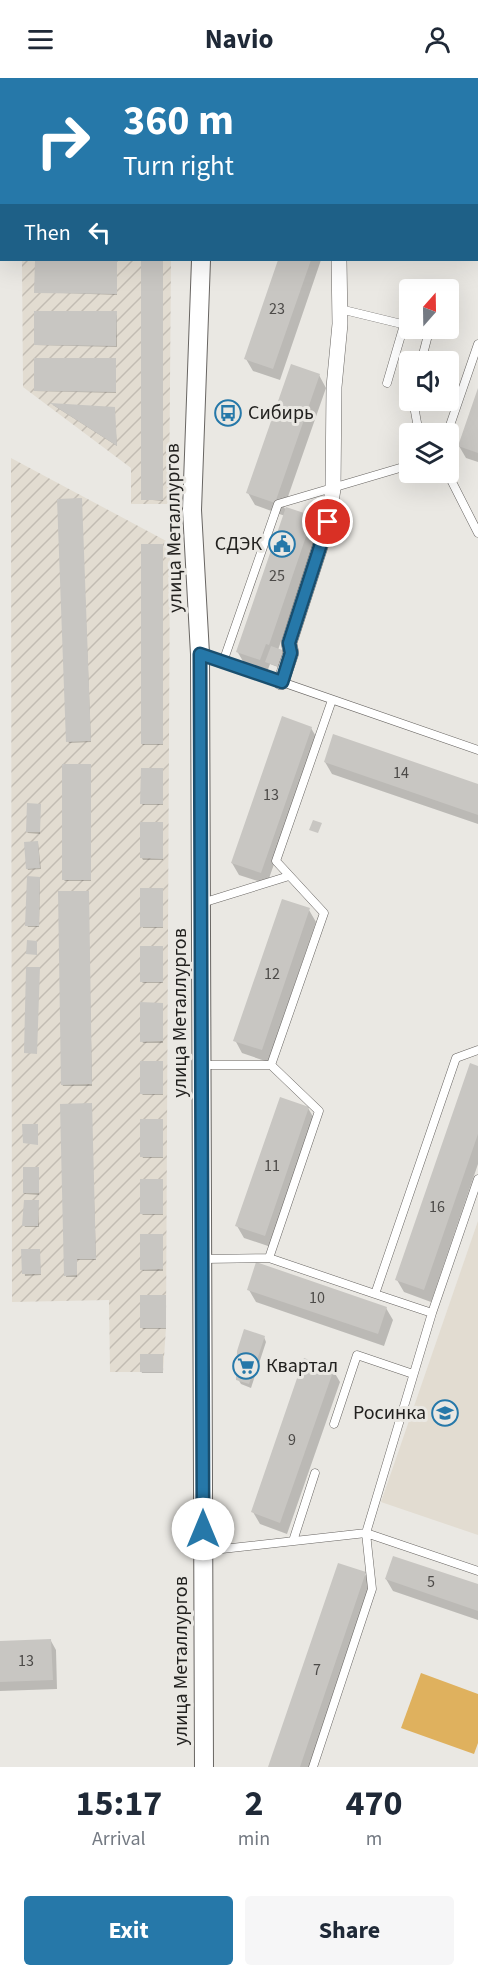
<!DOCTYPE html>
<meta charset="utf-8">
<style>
body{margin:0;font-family:"Source Sans 3",sans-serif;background:#f6f6f7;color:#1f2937;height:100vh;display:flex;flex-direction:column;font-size:22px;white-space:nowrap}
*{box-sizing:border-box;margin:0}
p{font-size:20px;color:#747a83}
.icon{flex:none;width:33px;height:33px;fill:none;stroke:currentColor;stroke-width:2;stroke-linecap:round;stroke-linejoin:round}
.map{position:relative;height:1689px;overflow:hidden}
.side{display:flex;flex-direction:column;background:#fff;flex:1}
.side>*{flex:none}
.banner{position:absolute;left:0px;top:0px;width:478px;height:183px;box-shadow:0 6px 24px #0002;background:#2678a9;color:#fff;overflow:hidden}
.needle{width:39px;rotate:20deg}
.buttons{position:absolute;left:399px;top:201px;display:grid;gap:12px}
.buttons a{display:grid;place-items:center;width:60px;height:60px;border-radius:6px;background:#fff;box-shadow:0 6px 24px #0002;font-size:30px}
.pin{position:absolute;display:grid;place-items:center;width:51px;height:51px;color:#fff;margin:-26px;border:3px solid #fff;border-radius:50%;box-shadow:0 2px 6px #0007}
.me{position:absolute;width:66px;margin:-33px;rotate:0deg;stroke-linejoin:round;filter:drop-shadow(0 0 4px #0008)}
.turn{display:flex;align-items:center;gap:21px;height:126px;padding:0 24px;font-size:27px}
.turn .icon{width:78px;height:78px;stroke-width:2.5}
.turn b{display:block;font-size:42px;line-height:51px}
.then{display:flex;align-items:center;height:57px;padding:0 24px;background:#0003;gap:12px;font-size:22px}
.eta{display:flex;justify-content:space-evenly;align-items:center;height:102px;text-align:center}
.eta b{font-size:36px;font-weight:700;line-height:42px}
.button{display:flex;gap:12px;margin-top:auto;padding:12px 24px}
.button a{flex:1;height:69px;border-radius:6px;background:#2678a9;color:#fff;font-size:24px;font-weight:700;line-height:69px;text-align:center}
.button a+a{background:#f6f6f7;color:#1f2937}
header{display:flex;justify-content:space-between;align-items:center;height:78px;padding:0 24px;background:#fff;font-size:27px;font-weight:700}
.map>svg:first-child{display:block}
.built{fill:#e2dcd1}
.industrial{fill:url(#industrial-furrows)}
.garden{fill:#dfb15e}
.shadow{fill:#0003}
.building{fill:#c8c6c2}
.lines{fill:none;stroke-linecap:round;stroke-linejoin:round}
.service-casing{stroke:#686562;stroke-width:9}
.minor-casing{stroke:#686562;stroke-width:16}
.tertiary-casing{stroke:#686562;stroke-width:20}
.service{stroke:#fff;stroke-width:8}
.minor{stroke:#fff;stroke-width:15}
.tertiary{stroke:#fff;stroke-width:18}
.route-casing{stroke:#194e6e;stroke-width:15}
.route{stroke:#2678a9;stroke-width:10}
.labels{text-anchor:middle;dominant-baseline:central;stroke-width:6;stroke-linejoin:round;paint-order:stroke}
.number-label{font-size:16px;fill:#4c4a48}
.poi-label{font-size:20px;fill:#22211f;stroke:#eae8e3;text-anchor:start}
.street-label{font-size:20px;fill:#22211f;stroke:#eae8e3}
</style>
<header><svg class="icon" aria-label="menu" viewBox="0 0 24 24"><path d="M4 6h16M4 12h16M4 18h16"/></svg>Navio<svg class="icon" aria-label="person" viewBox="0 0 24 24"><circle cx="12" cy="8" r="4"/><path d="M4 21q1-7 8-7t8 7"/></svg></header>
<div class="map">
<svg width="478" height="1689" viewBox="0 0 478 1689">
<defs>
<pattern id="industrial-furrows" width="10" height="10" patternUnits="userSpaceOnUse" patternTransform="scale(1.5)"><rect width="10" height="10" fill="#e2dcd1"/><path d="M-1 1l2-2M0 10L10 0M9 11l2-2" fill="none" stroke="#c2bcb3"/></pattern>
</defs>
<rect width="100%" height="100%" fill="#eae8e3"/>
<path class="built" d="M478,1143v314l-97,-33z"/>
<path class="industrial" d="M22,182h149l-2,244h-38v-36l-108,-81z
M11,380l159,85 -4,785 -3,44h-53l-1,-72 -97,2z"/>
<path class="garden" d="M421,1595l57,21v49l-4,11 -73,-26z"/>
<path class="shadow" d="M163,0v2l-21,-1v-1z
M477,78h1v40h-1z
M142,182h21v241l-21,-2z
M280,182h41l-41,120 -27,-9 -7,-12z
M116,185l1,32 -81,-3z
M117,237v32l-81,-2z
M116,282v33l-81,-2z
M319,297l7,13 -42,120 28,9 7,12 -41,121 5,19 -13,-5 -3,8 -23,-9 -7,-12 48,-135 -30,-11 -7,-12z
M478,314v70l-12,-4 -7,-12z
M53,327l61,3 3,38z
M81,421l10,243 -22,1 -1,-2z
M162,467l1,200h-20l-1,-1z
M311,650l7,12 -51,144 -28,-9 -7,-12z
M325,684l153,24v38l-146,-50z
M91,689v114h-26l-1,-1z
M162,691l1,36h-20l-1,-1z
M40,727v29l-12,-1 -1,-1z
M163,747v35h-20l-1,-2z
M38,765l3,26 -13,1 -1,-2z
M40,800l-1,49h-11l-1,-2z
M163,813v37h-20l-1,-2z
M88,815l4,193h-29l-1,-2z
M309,832l7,12 -48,140 -26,-9 -7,-13z
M162,870l1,35h-20l-1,-1z
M163,928v37h-20l-1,-2z
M163,987v30h-20l-1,-1z
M478,990v96l-47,138 -27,-10 -7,-12z
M91,1027l5,155h-19v17h-11z
M308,1030l7,12 -44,127 -27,-9 -7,-12z
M163,1044v36h-20l-1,-2z
M38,1091l1,26 -14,-1 -1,-1z
M163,1104v33h-20l-1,-1z
M38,1124l1,25h-14l-1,-2z
M163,1159v34h-20l-1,-2z
M23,1173h16l2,24 -16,1z
M249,1212l137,18 7,12 -9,26 -128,-44z
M165,1218l1,33h-23l-1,-1z
M264,1259l2,5 -15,46 -10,-4 -3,-5z
M163,1279v16h-21l-1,-2z
M333,1292l7,12 -53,152 -27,-10 -7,-12z
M365,1496l7,12 -61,181h-41z
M386,1501l92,7v34l-85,-29z
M51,1563l5,9 1,39 -57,2v-48z"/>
<path class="building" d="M141,182h22v240h-22z
M278,182h33l-38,109 -29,-10z
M35,183h82v33l-83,-1z
M34,233h83l-1,35 -82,-1z
M34,280h82v34l-82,-1z
M291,286l29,10 -45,129 -29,-10z
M478,310v65l-20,-7z
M50,325l65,4 2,39z
M82,420l9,243 -25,1 -9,-243z
M286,429l27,9 -44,129 -3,-1 -6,16 -24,-8z
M141,466h22v200h-22z
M271,568l17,6 -6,16 -17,-6z
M282,638l30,11 -51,146 -30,-10z
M333,656l145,50v31l-154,-53z
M62,686h29v116h-29z
M141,690h22v36h-23z
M27,725l14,1 -1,28h-14z
M313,742l9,3 -4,10 -9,-3z
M140,744h23v37l-23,-1z
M38,763l2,27 -14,1 -2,-27z
M27,798l13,1 -1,49h-14z
M140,810h23v39h-23z
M58,813h31l3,193 -31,1z
M282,821l28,9 -48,142 -29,-9z
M27,862l10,1v14l-11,-1z
M140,868h23v36h-23z
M26,889h14l-3,87 -13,-1z
M140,924l23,1v38l-23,1z
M140,983h23v33h-23z
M470,985l8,3v68l-54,156 -29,-10z
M280,1019l29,10 -44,129 -30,-10z
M92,1025l4,156h-19v16l-13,1 -4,-172z
M140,1041h23v38h-23z
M22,1046h16v21l-15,-2z
M23,1089h16v26h-16z
M140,1101h23v35h-23z
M24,1122h15l-1,26h-16z
M140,1156h23v35l-23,1z
M21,1171h19l1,25h-19z
M256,1184l131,45 -9,27 -131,-44z
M140,1217h26v33h-26z
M244,1251l21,7 -16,48 -13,-4 1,-29z
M140,1276h23v18h-23z
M304,1280l30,11 -54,154 -29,-11z
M393,1478l85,28v27l-93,-32z
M338,1485l28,9 -66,195h-32z
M51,1561l2,41 -53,2v-41z"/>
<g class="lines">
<g class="service-casing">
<path id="service" d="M477,134h1
M340,231l70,17
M418,250l10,7 -7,27
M387,305l17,-58
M413,322l6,34
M447,356l31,-90
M447,394l31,61
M201,576l277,96
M223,584l55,-158 132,-39
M202,825l87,-27
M202,987h69
M269,1180l50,-147 -48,-46 53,-152 -48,-52 56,-161
M203,1181l66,-1 106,36 81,-236 22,-8
M375,1216l57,19 46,-134
M432,1235l-66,220 112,38
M334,1346l23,-69 56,19
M293,1463l22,-68
M204,1473l162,-18 6,56 -59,178"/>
</g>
<g class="minor-casing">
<path id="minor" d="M336,0l4,2
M477,49l1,1
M281,604l10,-29 -2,-10 39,-121 5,-33 1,-102 6,-63 -1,-64"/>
</g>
<g class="tertiary-casing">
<path id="tertiary" d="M200,0v2
M201,182l-9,250 8,144 4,1113"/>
</g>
<use href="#service" class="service"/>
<use href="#minor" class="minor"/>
<use href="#tertiary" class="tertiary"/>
</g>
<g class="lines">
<g class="route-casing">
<path id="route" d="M203,1451l-3,-875 82,28 9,-29 -2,-10 39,-121"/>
</g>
<use href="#route" class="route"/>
</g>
<defs>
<g id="bus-ring" transform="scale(1.35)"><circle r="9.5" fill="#eae8e3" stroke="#2678a9" stroke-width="1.5"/><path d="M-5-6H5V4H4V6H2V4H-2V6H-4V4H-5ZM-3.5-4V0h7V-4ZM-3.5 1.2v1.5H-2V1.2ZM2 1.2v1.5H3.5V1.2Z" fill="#2678a9"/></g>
<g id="civic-ring" transform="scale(1.35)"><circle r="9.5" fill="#eae8e3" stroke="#2678a9" stroke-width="1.5"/><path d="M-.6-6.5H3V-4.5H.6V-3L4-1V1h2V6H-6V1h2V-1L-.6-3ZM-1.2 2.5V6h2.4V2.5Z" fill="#2678a9"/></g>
<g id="supermarket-ring" transform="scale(1.35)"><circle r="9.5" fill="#eae8e3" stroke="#2678a9" stroke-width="1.5"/><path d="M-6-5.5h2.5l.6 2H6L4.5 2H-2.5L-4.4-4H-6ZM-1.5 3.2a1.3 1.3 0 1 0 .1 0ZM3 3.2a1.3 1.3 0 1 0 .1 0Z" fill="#2678a9"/></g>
<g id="school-ring" transform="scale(1.35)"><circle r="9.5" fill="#eae8e3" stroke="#2678a9" stroke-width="1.5"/><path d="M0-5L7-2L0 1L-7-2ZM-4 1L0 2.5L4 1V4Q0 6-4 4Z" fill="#2678a9"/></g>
</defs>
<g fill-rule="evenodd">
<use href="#bus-ring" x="228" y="335"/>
<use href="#civic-ring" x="282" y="466"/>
<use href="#supermarket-ring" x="246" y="1288"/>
<use href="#school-ring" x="445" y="1335"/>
</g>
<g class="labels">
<g class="number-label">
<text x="277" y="231">23</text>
<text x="277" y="498">25</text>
<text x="401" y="695">14</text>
<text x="271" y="717">13</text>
<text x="272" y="896">12</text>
<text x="272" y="1088">11</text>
<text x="437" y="1129">16</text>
<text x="317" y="1220">10</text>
<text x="292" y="1362">9</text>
<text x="431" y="1504">5</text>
<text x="26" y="1583">13</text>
<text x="317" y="1592">7</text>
</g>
<g class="poi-label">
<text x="248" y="335">Сибирь</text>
<text x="262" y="466" text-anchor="end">СДЭК</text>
<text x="266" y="1288">Квартал</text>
<text x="426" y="1335" text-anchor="end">Росинка</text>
</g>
<g class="street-label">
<text transform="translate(174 450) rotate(-91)">улица Металлургов</text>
<text transform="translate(180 935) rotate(-90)">улица Металлургов</text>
<text transform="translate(181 1583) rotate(-90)">улица Металлургов</text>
</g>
</g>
</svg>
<div class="buttons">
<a><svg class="needle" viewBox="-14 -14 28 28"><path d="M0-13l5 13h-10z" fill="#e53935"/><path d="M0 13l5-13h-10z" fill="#747a83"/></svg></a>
<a><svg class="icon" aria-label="sound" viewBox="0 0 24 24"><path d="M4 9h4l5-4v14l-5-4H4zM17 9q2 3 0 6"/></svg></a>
<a><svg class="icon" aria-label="layers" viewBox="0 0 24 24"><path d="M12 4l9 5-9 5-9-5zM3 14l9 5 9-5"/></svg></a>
</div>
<div class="pin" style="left:328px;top:444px;background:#d93025"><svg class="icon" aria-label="arrive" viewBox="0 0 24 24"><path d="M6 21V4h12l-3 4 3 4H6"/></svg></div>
<svg class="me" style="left:203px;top:1451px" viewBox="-20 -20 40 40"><circle r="19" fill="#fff"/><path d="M0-13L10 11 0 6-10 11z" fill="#2678a9"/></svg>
<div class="banner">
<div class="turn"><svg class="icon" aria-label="right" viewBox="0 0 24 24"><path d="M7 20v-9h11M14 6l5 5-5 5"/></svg><div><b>360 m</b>Turn right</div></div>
<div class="then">Then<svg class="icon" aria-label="left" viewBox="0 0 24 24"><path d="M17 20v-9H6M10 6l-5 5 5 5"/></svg></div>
</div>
</div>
<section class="side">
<div class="eta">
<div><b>15:17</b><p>Arrival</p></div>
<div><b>2</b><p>min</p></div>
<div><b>470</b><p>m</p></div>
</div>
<div class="button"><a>Exit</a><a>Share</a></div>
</section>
